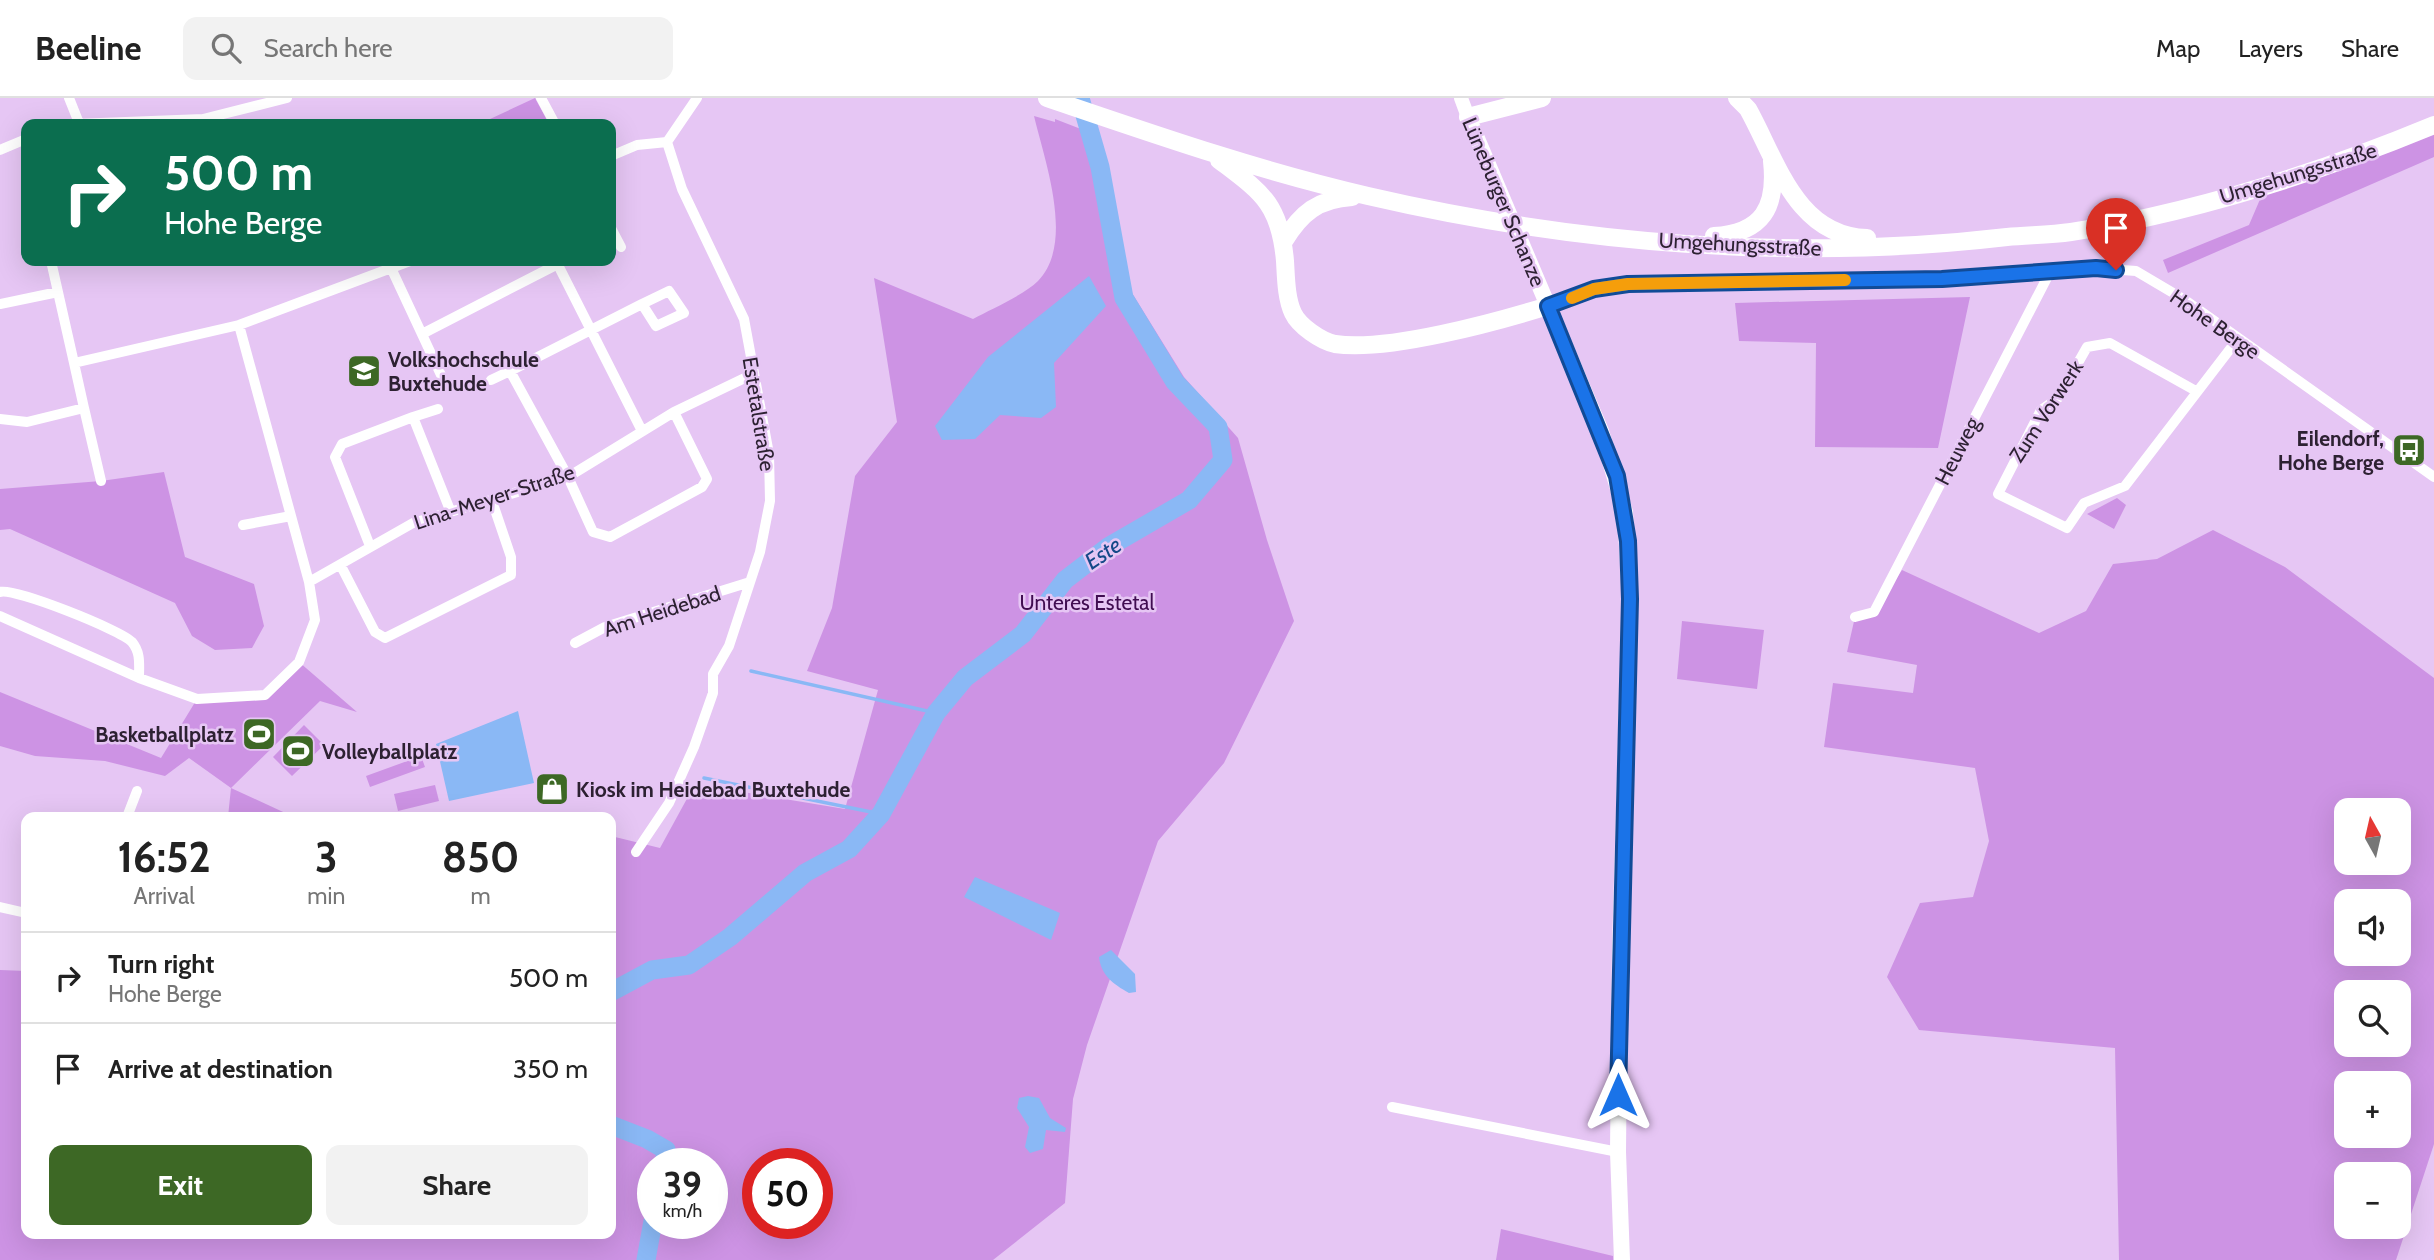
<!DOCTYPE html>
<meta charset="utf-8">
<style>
body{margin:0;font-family:Cabin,sans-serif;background:#f2f2f2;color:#222;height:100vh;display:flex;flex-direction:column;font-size:26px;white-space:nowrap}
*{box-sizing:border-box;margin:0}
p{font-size:23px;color:#767676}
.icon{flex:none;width:38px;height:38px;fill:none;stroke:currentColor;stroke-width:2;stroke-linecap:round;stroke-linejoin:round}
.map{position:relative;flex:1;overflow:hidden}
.drawer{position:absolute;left:21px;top:714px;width:595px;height:427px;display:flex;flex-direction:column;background:#fff;border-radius:14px;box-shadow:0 7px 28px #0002}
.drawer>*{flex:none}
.guide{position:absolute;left:21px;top:21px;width:595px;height:147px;border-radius:14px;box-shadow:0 7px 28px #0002;background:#0b6e4f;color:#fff;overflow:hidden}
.needle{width:46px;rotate:352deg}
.buttons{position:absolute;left:2334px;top:700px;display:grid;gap:14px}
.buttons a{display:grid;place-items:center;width:77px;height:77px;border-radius:14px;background:#fff;box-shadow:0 7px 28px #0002;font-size:35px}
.speed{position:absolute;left:637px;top:1050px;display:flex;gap:14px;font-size:35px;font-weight:700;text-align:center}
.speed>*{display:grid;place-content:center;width:91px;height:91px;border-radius:50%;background:#fff;box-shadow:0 7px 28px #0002;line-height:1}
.speed small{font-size:18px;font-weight:400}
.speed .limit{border:10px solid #d22;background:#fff;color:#111}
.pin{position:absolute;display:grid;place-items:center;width:60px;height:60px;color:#fff;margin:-72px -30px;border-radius:50% 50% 50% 0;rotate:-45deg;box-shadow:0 0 7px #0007}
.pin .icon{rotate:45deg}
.me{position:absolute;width:77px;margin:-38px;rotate:0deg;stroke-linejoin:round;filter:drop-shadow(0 0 5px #0008)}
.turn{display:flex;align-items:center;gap:24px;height:147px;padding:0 28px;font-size:32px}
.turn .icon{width:91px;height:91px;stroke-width:2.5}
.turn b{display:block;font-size:49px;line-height:60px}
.eta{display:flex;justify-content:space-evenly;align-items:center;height:119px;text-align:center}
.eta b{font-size:42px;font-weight:700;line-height:49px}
.action{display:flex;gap:14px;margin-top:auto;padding:14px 28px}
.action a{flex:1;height:80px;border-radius:14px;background:#3d6825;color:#fff;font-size:28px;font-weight:700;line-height:80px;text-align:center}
.action a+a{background:#f2f2f2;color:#222}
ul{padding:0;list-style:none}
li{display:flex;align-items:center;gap:21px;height:91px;padding:0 28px;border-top:2px solid #e0e0e0}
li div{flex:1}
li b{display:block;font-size:26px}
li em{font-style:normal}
header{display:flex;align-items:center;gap:42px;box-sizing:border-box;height:98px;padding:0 35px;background:#fff;border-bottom:2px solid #e0e0e0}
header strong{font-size:33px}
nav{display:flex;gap:38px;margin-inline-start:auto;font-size:24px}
.search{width:490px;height:63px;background:#f2f2f2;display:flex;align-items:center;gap:18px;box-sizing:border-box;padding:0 24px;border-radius:14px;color:#767676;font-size:26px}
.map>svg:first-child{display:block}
.green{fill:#cd93e4;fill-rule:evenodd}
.water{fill:#8ab8f5}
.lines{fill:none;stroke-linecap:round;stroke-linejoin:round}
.stream{stroke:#8ab8f5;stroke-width:3.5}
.river{stroke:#8ab8f5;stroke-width:19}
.minor{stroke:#fff;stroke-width:10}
.tertiary{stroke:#fff;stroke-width:14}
.secondary{stroke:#fff;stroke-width:16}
.primary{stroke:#fff;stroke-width:18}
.route-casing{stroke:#114b97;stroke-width:18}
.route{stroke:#1a73e8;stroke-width:12}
.slow{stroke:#f59e0b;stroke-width:12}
.labels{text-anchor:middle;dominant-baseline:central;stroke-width:5;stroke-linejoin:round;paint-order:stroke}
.street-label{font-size:21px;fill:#2d2132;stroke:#e6c6f4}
.poi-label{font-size:21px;font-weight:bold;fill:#2d2132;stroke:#e6c6f4;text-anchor:start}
.park-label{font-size:21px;fill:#400d51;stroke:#e6c6f4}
.water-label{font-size:23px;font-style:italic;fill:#144988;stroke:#e6c6f4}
</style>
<header>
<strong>Beeline</strong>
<div class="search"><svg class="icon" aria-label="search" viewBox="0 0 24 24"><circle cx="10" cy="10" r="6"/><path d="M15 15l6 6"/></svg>Search here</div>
<nav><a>Map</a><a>Layers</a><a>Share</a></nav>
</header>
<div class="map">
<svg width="2434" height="1162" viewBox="0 0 2434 1162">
<rect width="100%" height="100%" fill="#e6c6f4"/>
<path class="green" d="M535,0l14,26h-56l-3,-5z
M1034,18l21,6v-3l44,17 9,29 24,128 52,84 54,61 29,102 27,81 -70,142 -66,78 -71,204 -14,54 -8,104 -72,57h-993v-290l26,1v263h585v-398l49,12 35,-64 150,25 33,-119 -71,-19 25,-63 23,-132 42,-54 -23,-144 99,41c18,-10 51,-24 65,-38 37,-38 7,-119 -4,-165zM653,1066h59v59h-59zM758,1066h59v59h-59z
M2434,35v24l-266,116 -5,-13 86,-35 12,-28z
M1970,199l-32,151 -123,-1 1,-104 -77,-2 -4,-38z
M164,374l21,85 69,27 10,42 -12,22 -37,2 -23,-14 -17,-33 -165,-74 -10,1v-41l101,-8z
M2117,400l9,7 -12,24 -27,-15z
M2213,432l72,37 149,111v466l-38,116h-277l-4,-212 -196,-18 -32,-53 33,-74 53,-6 16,-56 -14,-73 -151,-21 9,-64 80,10 4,-28 -70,-13 8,-35 19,-5 28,-42 137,63 47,-22 27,-47 44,-5zM2347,712h52v53h-52zM2347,803h52v53h-52zM2347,894h52v53h-52zM2347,985h52v53h-52zM2347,1076h52v53h-52z
M1682,523l82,9 -7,59 -80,-10z
M299,564l58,50 -37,-11 -89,87 63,29h-66l3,-29 -42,-30 -24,18 -60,-15 -70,-5 -35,-10v-54l161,66 36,-59 68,-4z
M304,627l20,20 -32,31 -19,-19z
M421,658l4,11 -55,20 -4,-11z
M435,687l4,16 -41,10 -4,-17z
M1501,1131l112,27v4h-117z"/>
<path class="water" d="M1089,178l17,30 -52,57 2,44 -15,11 -41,-3 -25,24 -33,1 -7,-14 53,-69z
M518,613l16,72 -85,18 -13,-57z
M975,779l85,36 -9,27 -87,-43z
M1111,852l24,24 1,18 -7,1c-16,-9 -28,-18 -30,-36z
M1028,998l11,2 11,20 16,10 -1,4 -19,-2 -3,19 -13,4 -5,-6 4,-20 -12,-19 2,-10z"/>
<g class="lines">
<path class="stream" d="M751,573l185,42
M704,680l177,36"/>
<path class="river" d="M611,894l41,-22 37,-5 41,-28 75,-64 44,-24 32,-35 55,-101 29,-35 58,-44 42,-54 43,-33 81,-47 34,-40 -5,-33 -43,-45 -51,-84 -24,-131 -20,-69
M611,1027l36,14 19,11 -2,14
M646,1162l7,-39"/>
<path class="minor" d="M69,0l10,25
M541,0l14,26
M74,26l129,-5 84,-21
M667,44l30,-44
M0,52l26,-11
M611,58l26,-11 30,-3
M611,130l10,19
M51,163l23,102 165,-38 171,-64
M556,163l86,170
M392,172l49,105
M0,206l58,-12
M642,206l27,-13 15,22 -28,13 -14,-22 -132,67 58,106 25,55 17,5 92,-50 5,-8 -33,-67
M1548,208l46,-17 34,-5 315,-5 153,-11 40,3 49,29 249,177
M422,236l136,-70
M491,282l19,-9
M2196,293l-86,-48 -23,4 -29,51 -17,12 -43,84 69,34 17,-25 41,-17 112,-146
M84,310l17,73
M413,319l25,-8
M0,321l27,3 57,-14 -10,-45
M243,427l48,-9
M370,448l-35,-89 7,-13 71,-27 37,93
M341,468l34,66 10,6 126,-63v-18l-19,-56
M309,484l104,-59 155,-46 106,-65 79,-38
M0,494c13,-5 121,38 132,50 9,11 7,22 7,36
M0,518l139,62 58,21 68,-4 34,-33 16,-42 -6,-38 -70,-257
M1855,519l19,-5 176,-340
M575,545l30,-16 145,-45
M127,719l10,-26
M636,754l33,-49 25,-56 19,-54v-19l16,-28 31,-94 10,-51 -1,-47 -25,-135 -62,-130 -15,-47
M0,809l26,6
M1392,1009l226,45"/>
<path class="tertiary" d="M1461,0l7,19"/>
<path class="secondary" d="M1468,19l133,314 24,81 5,87 -10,350 -2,203 4,108"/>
<path class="primary" d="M1047,0c106,36 212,73 321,98 207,48 427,66 639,41 21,-2 43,-2 64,-5 125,-20 247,-59 363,-107
M1737,0l11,11c29,52 48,127 119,129
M1468,19l74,-19
M1219,62c42,32 61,43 66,101 1,16 1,37 8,52 6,13 28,28 42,31 52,8 161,-22 213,-38
M1714,138c49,-3 63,-29 58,-75
M1284,143c17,-28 34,-42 68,-44"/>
</g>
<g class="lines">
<g class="route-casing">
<path id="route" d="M1618,997l12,-496 -2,-58 -11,-65 -69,-170 46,-17 34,-5 314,-5 154,-11 20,2"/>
</g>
<use href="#route" class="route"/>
<path class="slow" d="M1572,200l22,-9 34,-5 217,-4"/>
</g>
<defs>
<g id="university-square" transform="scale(1.75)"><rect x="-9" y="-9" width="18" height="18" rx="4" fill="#3d6825" stroke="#e6c6f4"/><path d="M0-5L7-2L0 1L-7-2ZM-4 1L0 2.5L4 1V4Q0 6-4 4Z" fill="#fff"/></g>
<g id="bus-square" transform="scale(1.75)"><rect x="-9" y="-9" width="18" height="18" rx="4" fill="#3d6825" stroke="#e6c6f4"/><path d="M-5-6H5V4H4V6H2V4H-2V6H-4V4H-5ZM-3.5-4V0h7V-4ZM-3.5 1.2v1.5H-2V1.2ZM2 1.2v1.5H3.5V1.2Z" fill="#fff"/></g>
<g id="stadium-square" transform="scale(1.75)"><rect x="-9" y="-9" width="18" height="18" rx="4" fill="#3d6825" stroke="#e6c6f4"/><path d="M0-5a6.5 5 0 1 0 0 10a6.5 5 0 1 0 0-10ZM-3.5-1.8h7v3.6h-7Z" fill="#fff"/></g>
<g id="shop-square" transform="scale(1.75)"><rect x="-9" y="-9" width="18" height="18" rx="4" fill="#3d6825" stroke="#e6c6f4"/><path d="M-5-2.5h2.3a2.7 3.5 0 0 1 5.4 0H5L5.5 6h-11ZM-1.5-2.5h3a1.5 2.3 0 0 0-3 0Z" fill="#fff"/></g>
</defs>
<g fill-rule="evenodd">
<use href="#university-square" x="364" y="273"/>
<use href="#bus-square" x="2409" y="352"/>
<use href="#stadium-square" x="259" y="636"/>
<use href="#stadium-square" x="298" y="653"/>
<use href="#shop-square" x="552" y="691"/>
</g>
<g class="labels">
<g class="street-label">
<text transform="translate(2298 75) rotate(-17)">Umgehungsstraße</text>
<text transform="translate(1504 104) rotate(67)">Lüneburger Schanze</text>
<text transform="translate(1740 146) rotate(3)">Umgehungsstraße</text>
<text transform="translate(2215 226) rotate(35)">Hohe Berge</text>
<text transform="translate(2046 313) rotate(-57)">Zum Vorwerk</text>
<text transform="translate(759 316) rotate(81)">Estetalstraße</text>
<text transform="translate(1957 353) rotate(-63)">Heuweg</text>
<text transform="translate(494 399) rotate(-18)">Lina-Meyer-Straße</text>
<text transform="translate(662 513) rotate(-18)">Am Heidebad</text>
</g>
<g class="poi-label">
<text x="388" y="261">Volkshochschule<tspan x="388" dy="24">Buxtehude</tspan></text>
<text x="2384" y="340" text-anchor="end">Eilendorf,<tspan x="2384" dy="24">Hohe Berge</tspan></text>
<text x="234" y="636" text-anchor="end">Basketballplatz</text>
<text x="322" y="653">Volleyballplatz</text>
<text x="576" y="691">Kiosk im Heidebad Buxtehude</text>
</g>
<g class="park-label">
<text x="1087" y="504">Unteres Estetal</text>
</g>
<g class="water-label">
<text transform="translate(1103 455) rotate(-34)">Este</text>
</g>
</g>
</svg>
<div class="buttons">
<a><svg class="needle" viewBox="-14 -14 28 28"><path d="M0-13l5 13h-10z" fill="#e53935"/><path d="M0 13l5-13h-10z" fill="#767676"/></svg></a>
<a><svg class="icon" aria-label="sound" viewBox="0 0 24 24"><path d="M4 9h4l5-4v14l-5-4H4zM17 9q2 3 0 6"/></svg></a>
<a><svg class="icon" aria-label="search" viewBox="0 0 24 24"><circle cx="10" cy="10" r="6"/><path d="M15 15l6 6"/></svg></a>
<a>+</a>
<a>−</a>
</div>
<div class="speed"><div>39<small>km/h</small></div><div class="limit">50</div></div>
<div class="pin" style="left:2116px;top:172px;background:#d93025"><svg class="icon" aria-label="arrive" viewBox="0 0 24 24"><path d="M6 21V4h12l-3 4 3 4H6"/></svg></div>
<svg class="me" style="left:1618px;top:997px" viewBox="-20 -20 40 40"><path d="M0-17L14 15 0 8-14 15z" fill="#1a73e8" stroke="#fff" stroke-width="4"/></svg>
<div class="guide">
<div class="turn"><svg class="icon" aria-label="right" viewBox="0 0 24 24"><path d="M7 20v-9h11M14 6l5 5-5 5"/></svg><div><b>500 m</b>Hohe Berge</div></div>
</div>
<section class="drawer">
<div class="eta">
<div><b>16:52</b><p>Arrival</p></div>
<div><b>3</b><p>min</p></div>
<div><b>850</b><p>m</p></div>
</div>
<ul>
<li><svg class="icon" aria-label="right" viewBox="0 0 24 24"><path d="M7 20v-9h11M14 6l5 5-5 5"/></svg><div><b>Turn right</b><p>Hohe Berge</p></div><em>500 m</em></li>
<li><svg class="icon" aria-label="arrive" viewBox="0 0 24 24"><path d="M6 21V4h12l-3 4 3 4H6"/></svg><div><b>Arrive at destination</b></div><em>350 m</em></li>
</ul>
<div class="action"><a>Exit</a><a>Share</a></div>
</section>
</div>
